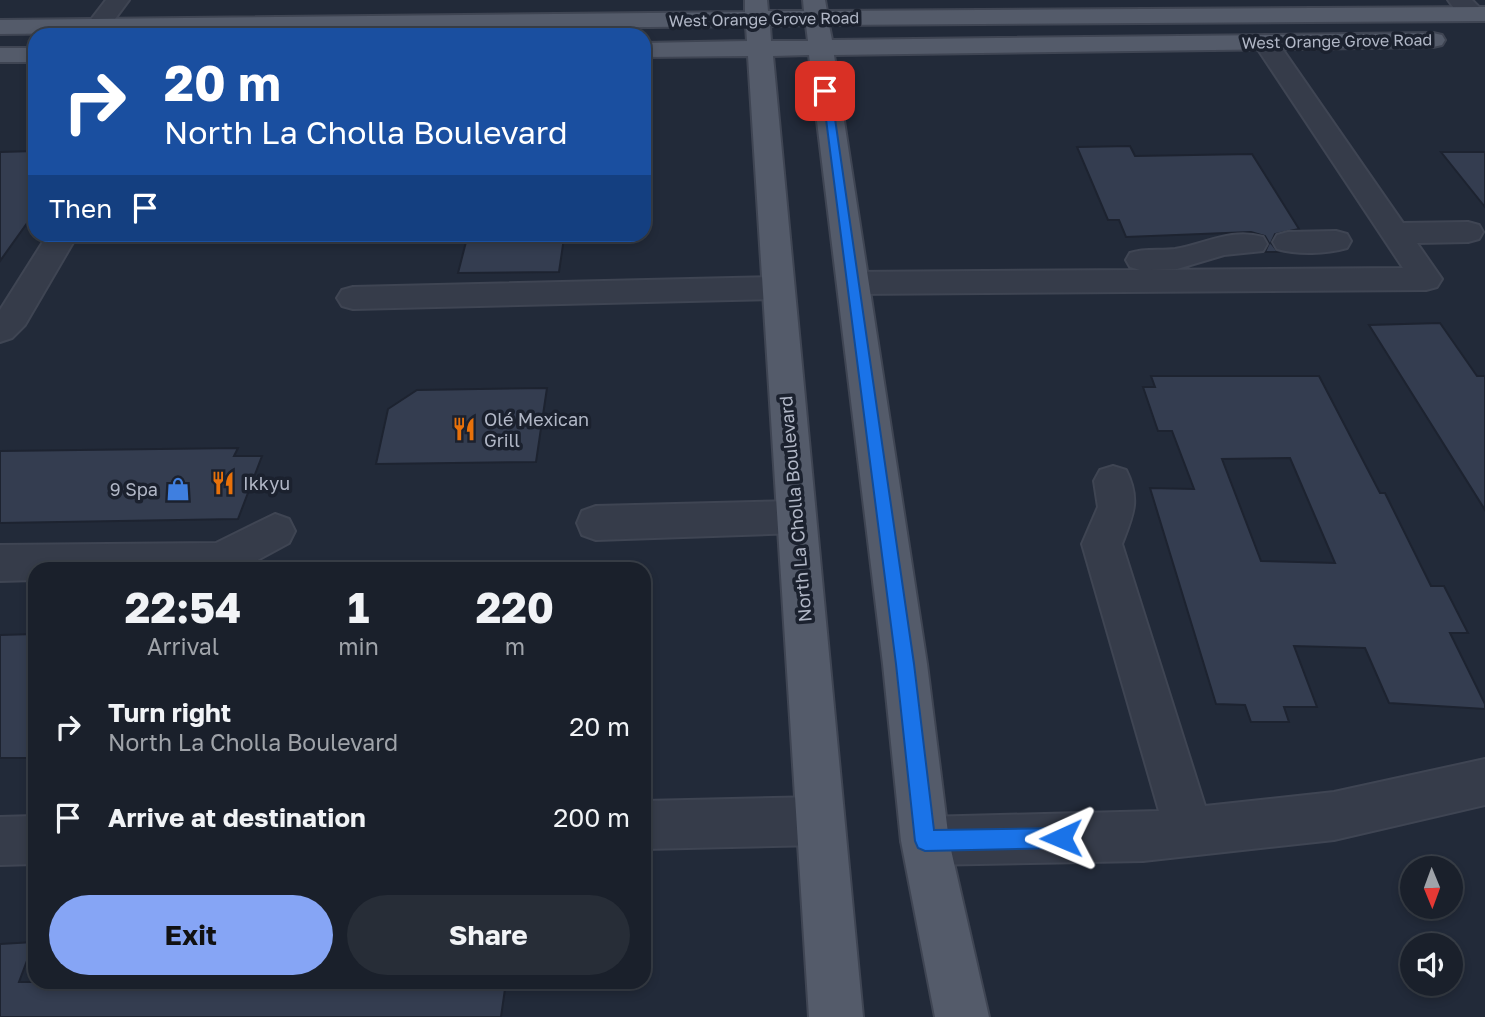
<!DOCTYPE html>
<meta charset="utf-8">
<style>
body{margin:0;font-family:"Golos Text",sans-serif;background:#272d37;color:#f1f3f6;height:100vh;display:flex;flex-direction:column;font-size:26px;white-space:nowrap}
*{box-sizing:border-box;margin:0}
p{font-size:23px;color:#9fa3a9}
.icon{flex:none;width:38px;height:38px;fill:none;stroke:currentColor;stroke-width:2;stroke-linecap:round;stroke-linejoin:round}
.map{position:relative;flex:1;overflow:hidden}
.details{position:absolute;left:28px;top:562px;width:623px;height:427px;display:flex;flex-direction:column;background:#1a202b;border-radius:21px;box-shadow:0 4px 10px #0003,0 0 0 2px #383e47}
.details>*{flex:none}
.banner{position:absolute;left:28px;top:28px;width:623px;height:214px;border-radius:21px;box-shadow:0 4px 10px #0003,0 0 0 2px #383e47;background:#1a4fa0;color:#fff;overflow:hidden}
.needle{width:46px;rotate:179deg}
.controls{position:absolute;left:1400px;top:856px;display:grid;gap:14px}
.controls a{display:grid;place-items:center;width:63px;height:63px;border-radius:50%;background:#1a202b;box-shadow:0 4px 10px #0003,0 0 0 2px #383e47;font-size:35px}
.pin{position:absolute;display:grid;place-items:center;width:60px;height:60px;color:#fff;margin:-30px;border-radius:14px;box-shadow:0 4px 10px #0006}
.me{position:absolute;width:77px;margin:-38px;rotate:269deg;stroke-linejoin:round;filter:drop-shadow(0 0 5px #0008)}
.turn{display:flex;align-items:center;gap:24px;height:147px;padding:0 21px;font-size:32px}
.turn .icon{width:91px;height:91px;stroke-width:2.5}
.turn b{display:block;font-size:49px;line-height:60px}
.then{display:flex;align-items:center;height:66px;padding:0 21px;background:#0003;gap:14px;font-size:26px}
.eta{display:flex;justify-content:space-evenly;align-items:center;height:119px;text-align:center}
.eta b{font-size:42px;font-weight:700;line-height:49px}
.button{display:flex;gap:14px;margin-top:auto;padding:14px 21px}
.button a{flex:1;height:80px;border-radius:42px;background:#86a5f5;color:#111;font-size:28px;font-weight:700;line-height:80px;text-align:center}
.button a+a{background:#272d37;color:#f1f3f6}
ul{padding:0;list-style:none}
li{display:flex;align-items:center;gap:21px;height:91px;padding:0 21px}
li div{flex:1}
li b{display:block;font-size:26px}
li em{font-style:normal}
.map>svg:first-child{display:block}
.building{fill:#343d50;stroke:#1d2330;stroke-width:2;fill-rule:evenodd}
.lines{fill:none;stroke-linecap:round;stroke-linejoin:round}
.minor-casing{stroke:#3f4553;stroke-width:4}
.major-casing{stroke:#3f4553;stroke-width:4}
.minor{fill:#363c4a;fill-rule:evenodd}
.major{fill:#545b6a;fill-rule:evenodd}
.route{fill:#1a73e8;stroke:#114b97;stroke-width:2}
.labels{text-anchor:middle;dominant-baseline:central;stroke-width:7;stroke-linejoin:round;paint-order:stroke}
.far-street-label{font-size:16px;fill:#b1b7c6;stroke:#1b212e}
.poi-label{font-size:18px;fill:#b1b7c6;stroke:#1b212e;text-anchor:start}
.street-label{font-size:18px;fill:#b1b7c6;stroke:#1b212e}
</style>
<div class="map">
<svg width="1485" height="1017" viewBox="0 0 1485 1017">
<rect width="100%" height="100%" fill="#222a39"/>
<path class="building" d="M1130,146l5,10 117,-2 47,75 -24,5 -4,9 7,9h-13l4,-9 -4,-7 -14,-4 -125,5 -7,-17h-11l-31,-73z
M35,151v61l-35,49v-109z
M1441,152h44v55z
M467,238h97l-5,34 -101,1z
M1440,323l37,53h8v134l-116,-185z
M1151,376h168l61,117h5l46,93h13l24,47h-18l35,71v5l-96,-6 -24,-55 -71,-2 23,61h-33l5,15h-38l-6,-17 -29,-1 -66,-216 44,1 -22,-58h-14l-15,-44h12zM1290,458l45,105 -74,-2 -39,-102z
M547,388l-11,74 -160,2 12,-55 29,-19z
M238,448l-4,8h28l-24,63 -238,4v-72z
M35,634v124h-35v-123z
M34,942l-15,40h259l-1,6 67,-1 1,-5h161l-5,35h-501v-73z"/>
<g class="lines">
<g class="minor-casing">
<path id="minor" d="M106,0h23l-23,31h-16l-4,-5z
M1448,0h24l13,13 -4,5c-15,4 -25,-6 -33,-18z
M1265,35l9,2 129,186 65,-1 11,3 4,7 -4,7 -11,3 -51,1 25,36 -5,8 -11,3 -573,4 -11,-3 -5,-8 5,-8 11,-3 287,-2 -10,-3 -4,-7 4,-7c15,-5 30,-2 45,-4 31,-5 55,-21 88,-12l4,7 -4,7 -39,4 -47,14 -27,1 253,-2 -150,-226 3,-5z
M1336,231l11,3 4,7 -4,7c-21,6 -49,7 -70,1l-4,-7 4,-7 11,-3z
M48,234h30l-53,91 -13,13 -12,4v-32z
M777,277l11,3 5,8 -5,8 -11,3 -424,10 -11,-3 -5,-8 5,-8 11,-3z
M1113,466l13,4c15,30 7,45 -4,74l83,262 129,-14 151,-33v46l-151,35 -191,21 -218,4 -17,-7 -7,-17 7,-17 17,-7 234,-6 -77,-267 16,-37 -4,-26 6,-11z
M797,501l14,4 5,12 -5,12 -14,4 -201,7 -14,-5 -5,-12 5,-12 14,-5z
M275,514l14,5 6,12 -6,12 -48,26h-206v11l-35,1v-36l216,-2z
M819,797l17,7 7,17 -7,17 -17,7 -175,4v-48z
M35,816v48l-35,1v-48z"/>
</g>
<g class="major-casing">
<path id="major" d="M745,0h22l1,11h36l-1,-11h22l2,11 658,-4v14l-656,4 3,15 601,-7 9,2 3,5 -3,5 -9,2 -599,8 93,609 22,177 40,176h-54l-34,-176 -18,-177 -74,-609 -36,1 90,961h-54l-61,-961 -104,1v-14l103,-2 -1,-15 -746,8v-14l745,-8zM806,25l2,16h-37l-1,-15z
M0,48h35v14h-35z"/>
</g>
<use href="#minor" class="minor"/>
<use href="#major" class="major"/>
</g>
<path class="route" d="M822,88l9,3 83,573 20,166 127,-2 7,3 3,7 -3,7 -7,3 -136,3 -7,-3 -3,-7 -19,-177z"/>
<defs>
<g id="restaurant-bare" transform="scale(1.89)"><path d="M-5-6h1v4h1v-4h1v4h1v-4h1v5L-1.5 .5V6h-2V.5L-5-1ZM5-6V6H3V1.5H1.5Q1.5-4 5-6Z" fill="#e8710a" stroke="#1b212e" stroke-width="2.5" paint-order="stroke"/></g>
<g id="shop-bare" transform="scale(1.89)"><path d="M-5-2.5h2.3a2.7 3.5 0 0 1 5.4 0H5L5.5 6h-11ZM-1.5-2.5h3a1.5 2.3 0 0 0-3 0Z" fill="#3f7fe0" stroke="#1b212e" stroke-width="2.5" paint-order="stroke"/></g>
</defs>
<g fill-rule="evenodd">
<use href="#restaurant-bare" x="464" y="429"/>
<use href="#restaurant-bare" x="223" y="483"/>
<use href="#shop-bare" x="178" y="489"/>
</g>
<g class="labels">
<g class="far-street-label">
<text transform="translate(764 19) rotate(-1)">West Orange Grove Road</text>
<text transform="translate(1337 41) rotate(-1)">West Orange Grove Road</text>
</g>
<g class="poi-label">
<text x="484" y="419">Olé Mexican<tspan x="484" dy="21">Grill</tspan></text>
<text x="243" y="483">Ikkyu</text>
<text x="158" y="489" text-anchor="end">9 Spa</text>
</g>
<g class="street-label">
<text transform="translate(795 509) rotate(-95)">North La Cholla Boulevard</text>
</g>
</g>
</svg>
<div class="controls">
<a><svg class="needle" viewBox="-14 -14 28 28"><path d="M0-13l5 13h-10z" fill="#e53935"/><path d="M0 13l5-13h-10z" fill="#9fa3a9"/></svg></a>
<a><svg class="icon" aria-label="sound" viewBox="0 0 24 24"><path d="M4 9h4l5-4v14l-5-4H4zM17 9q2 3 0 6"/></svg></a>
</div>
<div class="pin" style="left:825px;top:91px;background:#d93025"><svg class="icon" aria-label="arrive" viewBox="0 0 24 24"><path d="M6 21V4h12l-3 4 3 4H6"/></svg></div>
<svg class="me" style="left:1061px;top:838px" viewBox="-20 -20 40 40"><path d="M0-17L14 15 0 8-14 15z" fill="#1a73e8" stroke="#fff" stroke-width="4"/></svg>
<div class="banner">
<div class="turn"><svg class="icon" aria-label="right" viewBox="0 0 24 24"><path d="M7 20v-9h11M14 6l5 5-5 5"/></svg><div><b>20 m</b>North La Cholla Boulevard</div></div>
<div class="then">Then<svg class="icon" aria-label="arrive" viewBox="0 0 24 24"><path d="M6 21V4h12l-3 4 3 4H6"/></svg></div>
</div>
<section class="details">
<div class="eta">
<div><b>22:54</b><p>Arrival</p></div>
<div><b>1</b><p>min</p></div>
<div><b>220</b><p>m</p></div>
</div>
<ul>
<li><svg class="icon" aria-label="right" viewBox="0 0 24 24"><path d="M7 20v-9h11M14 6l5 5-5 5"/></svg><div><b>Turn right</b><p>North La Cholla Boulevard</p></div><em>20 m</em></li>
<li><svg class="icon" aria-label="arrive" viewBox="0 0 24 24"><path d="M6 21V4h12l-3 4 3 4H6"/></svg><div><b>Arrive at destination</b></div><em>200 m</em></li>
</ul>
<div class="button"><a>Exit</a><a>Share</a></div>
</section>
</div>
